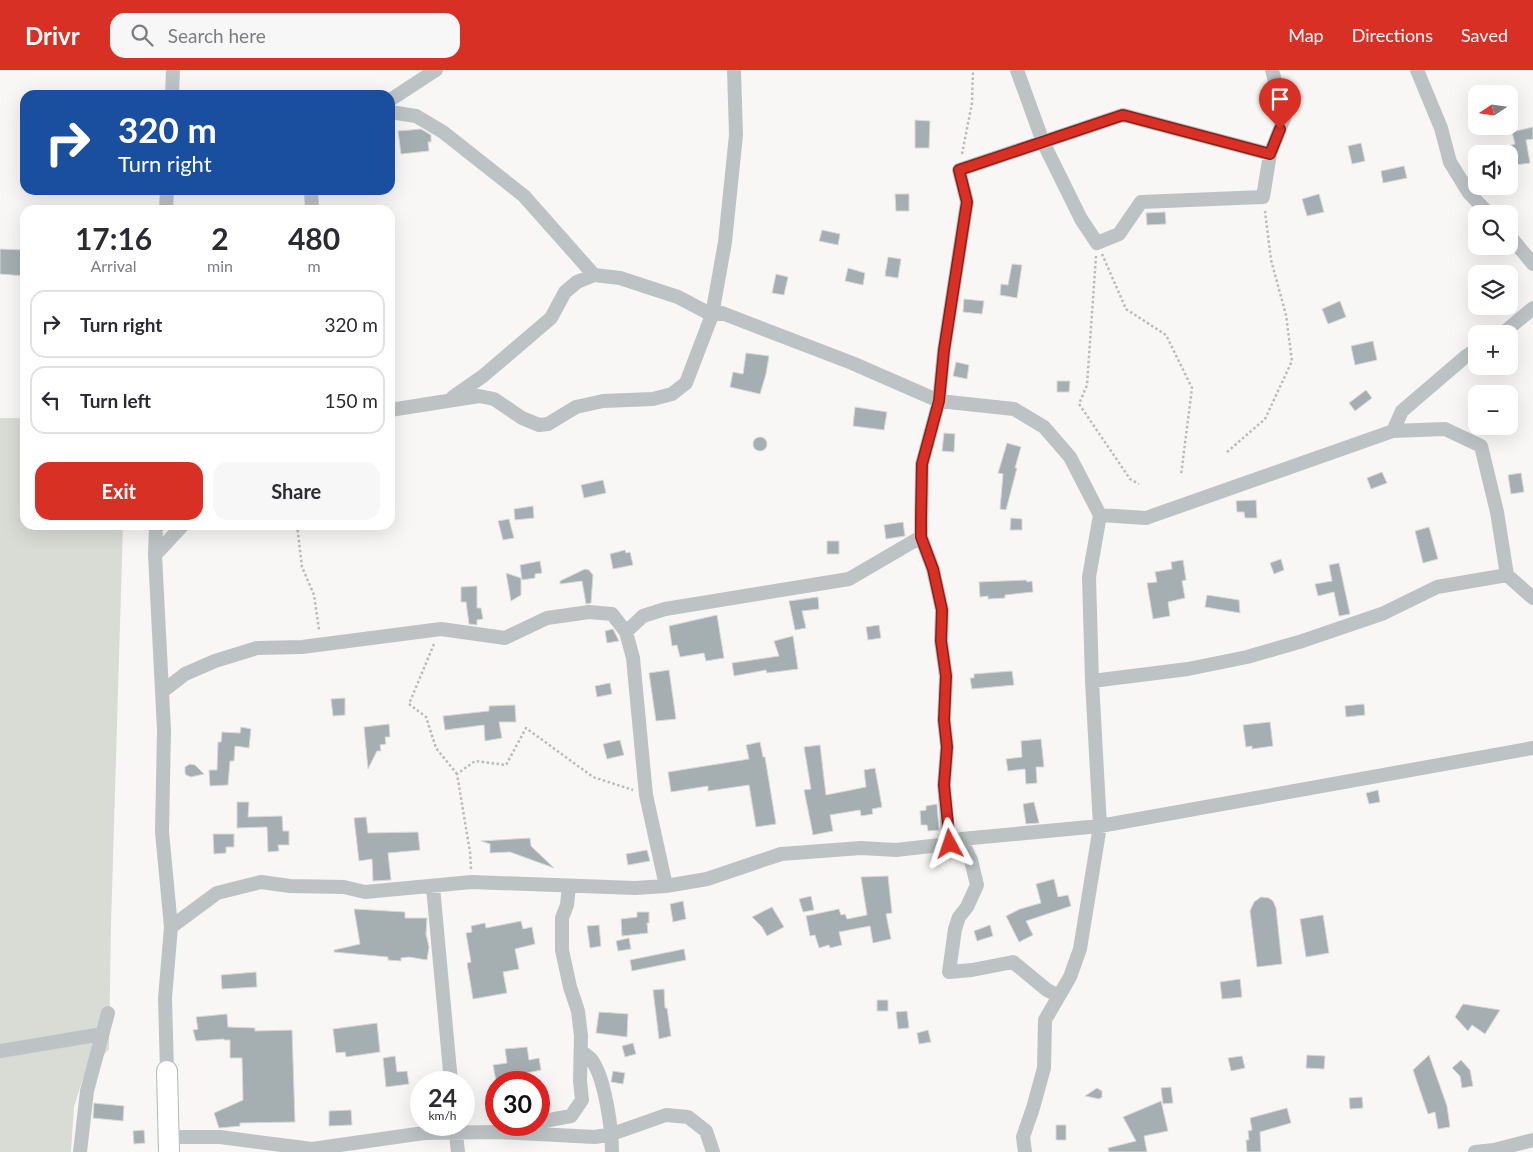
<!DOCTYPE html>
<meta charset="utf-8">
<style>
body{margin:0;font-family:Lato,sans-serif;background:#f7f7f7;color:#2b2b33;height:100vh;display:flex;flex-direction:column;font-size:19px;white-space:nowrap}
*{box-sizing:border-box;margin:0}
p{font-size:16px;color:#7c7c81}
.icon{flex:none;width:28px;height:28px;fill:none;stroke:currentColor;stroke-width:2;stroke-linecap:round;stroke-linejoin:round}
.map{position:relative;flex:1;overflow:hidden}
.drawer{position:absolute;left:20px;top:135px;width:375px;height:325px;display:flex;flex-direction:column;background:#fff;border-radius:15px;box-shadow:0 5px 20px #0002}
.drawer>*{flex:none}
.top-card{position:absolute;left:20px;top:20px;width:375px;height:105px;border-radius:15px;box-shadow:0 5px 20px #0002;background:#1a4fa0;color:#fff;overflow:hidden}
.needle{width:32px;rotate:257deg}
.fabs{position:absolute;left:1468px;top:15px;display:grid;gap:10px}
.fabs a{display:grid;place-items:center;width:50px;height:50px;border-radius:10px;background:#fff;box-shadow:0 5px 20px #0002;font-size:25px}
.speed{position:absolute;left:410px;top:1001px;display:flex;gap:10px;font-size:25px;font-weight:700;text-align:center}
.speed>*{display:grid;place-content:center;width:65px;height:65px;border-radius:50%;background:#fff;box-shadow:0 5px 20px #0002;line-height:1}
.speed small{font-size:12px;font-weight:400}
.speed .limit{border:8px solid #d22;background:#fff;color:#111}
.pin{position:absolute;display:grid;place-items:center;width:42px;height:42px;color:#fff;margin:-51px -21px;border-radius:50% 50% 50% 0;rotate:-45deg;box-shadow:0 0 5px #0007}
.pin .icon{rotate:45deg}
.me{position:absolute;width:55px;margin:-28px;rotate:355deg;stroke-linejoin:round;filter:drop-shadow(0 0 4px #0008)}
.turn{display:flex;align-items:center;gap:18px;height:105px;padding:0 15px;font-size:22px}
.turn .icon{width:65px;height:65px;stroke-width:2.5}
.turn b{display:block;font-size:35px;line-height:42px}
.eta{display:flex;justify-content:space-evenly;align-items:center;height:85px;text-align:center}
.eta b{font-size:30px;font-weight:700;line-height:35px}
.button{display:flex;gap:10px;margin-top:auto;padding:10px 15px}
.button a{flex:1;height:58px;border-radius:15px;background:#d93025;color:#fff;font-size:20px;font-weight:700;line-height:58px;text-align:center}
.button a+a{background:#f7f7f7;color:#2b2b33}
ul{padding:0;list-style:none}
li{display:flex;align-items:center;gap:15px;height:68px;margin:0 10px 8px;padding:0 5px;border:2px solid #e1e1e2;border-radius:15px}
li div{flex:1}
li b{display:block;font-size:19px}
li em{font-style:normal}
header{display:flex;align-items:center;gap:30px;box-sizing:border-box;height:70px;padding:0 25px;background:#d93025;color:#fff}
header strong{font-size:24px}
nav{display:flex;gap:28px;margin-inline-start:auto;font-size:18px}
.search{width:350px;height:45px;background:#f7f7f7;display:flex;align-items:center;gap:12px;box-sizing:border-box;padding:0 18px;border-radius:15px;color:#7c7c81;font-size:19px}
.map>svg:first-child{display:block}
.green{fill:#d9dcd5}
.building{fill:#a5afb2;stroke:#d9d9d8}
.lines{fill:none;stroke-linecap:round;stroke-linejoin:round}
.secondary-casing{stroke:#b0b7ba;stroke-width:22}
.path{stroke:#b8bcbe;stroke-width:2.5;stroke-dasharray:2.5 2.5;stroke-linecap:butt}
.street{stroke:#bdc3c5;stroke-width:14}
.secondary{stroke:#fff;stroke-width:20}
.route-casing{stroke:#8d1f18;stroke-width:12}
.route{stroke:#d93025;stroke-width:9}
</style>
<header>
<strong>Drivr</strong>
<div class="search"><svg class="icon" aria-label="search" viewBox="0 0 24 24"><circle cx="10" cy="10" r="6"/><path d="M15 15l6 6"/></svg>Search here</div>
<nav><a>Map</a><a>Directions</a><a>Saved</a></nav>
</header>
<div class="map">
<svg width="1533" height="1082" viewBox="0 0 1533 1082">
<rect width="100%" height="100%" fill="#f8f7f5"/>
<path class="green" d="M0,348h25v107h98l-12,400 -2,124 -26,29 -9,29 -3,45h-71z"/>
<path class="building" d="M915,50l15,1 -1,27h-14z
M1533,57v12l-7,1 4,23 -21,3v-20l6,-2 -3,-12z
M421,59l10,6v7h-3l1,9 -28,3 -3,-23z
M1361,73l4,18 -13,3 -4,-18z
M1404,96l3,12 -24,5 -2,-12z
M895,124h14v17h-13z
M1319,124l5,18 -17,4 -5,-17z
M1165,142l1,12 -19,1 -1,-12z
M822,160l18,4 -2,11 -19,-4z
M0,179l25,1v26l-25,-2z
M888,187l13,2 -3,19 -13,-2z
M1012,194l10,1 -5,33 -17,-3 1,-11 7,1z
M848,198l17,5 -2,12 -18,-4z
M776,204l12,3 -4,18 -12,-2z
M964,229l20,2 -2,13 -19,-2z
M1340,231l6,16 -18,7 -6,-15z
M1373,271l4,19 -22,5 -4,-19z
M746,283l23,3 -3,18 -6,20 -30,-7 3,-15 10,2z
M956,292l13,3 -2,14 -14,-3z
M1057,311h13l-1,11h-12z
M1366,320l6,8 -17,13 -6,-8z
M855,337l32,5 -3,18 -31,-4z
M944,363l11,1 -1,18 -12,-1z
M753 374a7 7 0 1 1 14 0a7 7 0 1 1-14 0Z
M1007,373l14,4 -6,21h2l-11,42 -6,-1 3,-35 -5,-1z
M1382,402l5,11 -16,6 -4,-11z
M1521,403l3,19 -13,2 -3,-19z
M603,410l3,13 -22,5 -3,-13z
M1256,430l1,18h-12l-1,-6h-7l-1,-11z
M533,436l1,12 -19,2 -1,-11z
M1011,448l11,1v11h-12z
M509,449l5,19 -11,2 -5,-19z
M903,452l2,14 -19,3 -2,-14z
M1429,457l9,32 -15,4 -8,-32z
M827,471h12v13h-12z
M625,480l1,3 4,-1 3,13 -20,4 -3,-15z
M1281,489l3,11 -10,4 -4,-11z
M1183,490l3,20 -4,1 3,17 -17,4 2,14 -17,3 -6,-36 10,-1 -2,-10 17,-3 -1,-7z
M540,491l2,12 -7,1v4l-13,2 -2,-15z
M1339,493l11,51 -11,2 -5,-24 -16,4 -3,-12 17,-3 -3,-16z
M585,499l4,1 4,5 -2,28 -5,1 -4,-23 -22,3v-3z
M506,503l15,5v17l-10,6z
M1026,510l1,2 5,-1 1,11 -28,3v3l-17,1v-3l-8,1 -1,-15z
M477,516v22h4l2,11 -6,1v5l-8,-1 -3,-22h-5v-15z
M1207,525l32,5 1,13 -35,-6z
M818,527l1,12 -17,2 4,17 -11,2 -6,-29z
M717,545l7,43 -18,3 -2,-8 -24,4 -3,-12 -5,1 -3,-20z
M879,555l2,13 -13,2 -2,-13z
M613,559l6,12 -12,2 -2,-12z
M793,566l5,33 -31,4 -1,-3 -32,6 -2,-13 47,-7 -5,-15z
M669,600l7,49 -20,2 -7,-48z
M1012,601l2,14 -42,4 -2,-11h4v-4z
M610,613l2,11 -15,3 -2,-11z
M345,628v17l-12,1 -2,-17z
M1364,634l1,11 -19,2 -1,-11z
M515,635l1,17h-17l3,16 -17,3 -1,-16 -39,5 -2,-14 46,-5v-5z
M1270,652l3,24 -21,3v-3l-6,1 -3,-22z
M389,654l1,13h-5l1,7 -6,1 1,6h-4l-9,18 -4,-42z
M241,657l10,2 -2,19 -14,-2 -1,15h-4l-2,24 -18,1 -1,-16h8l1,-28h3l1,-10 18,1z
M1041,669l3,28h-8l1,16 -11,1 -1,-15 -17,2 -2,-12 16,-2 -1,-16z
M620,670l4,15 -17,4 -4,-15z
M760,672l3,15h2l11,67 -20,3 -7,-42 -41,6v-5l-37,6 -3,-20 81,-13 -3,-14z
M820,675l6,50 40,-8 -2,-17 11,-2 7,39 -10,2 1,5 -12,2 -1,-6 -30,5 3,16 -20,4 -9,-45 7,-1 -7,-42z
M190,694l5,1 9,9 -13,3 -5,-2 -1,-2v-6z
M1378,720l2,12 -11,2 -3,-11z
M237,732h12l-1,15 34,-1 1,15h6v14h-11l1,6 -11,1 -1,-25 -30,1z
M1034,732l5,21 -13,1 -3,-20z
M937,734l2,26 -11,1 -1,-6h-6l-1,-14 6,-1v-4z
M366,747l2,16 50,-1 2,18 -32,3 3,27 -18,1 -1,-22 -13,2 -5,-43z
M213,764h21v13h-8v6l-12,1z
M530,768l1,8 23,22 -44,-16 -20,1v-9l-9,-3z
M647,780l3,11 -22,4 -2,-11z
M888,806l4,37 -6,1 5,25 -18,4 -3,-17 -31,6 3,13 -12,3 -1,-3 -10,3 -4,-13 -5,1 -4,-20 33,-7 2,6 4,-1 2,5 20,-4 -6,-38z
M1054,809l4,18 10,-2 3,11 -45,15 7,14 -14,7 -13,-26 14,-7 21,-6 -5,-19z
M811,826l3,14 -11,2 -4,-13z
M1261,827l8,1 4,3 3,7 6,56 -25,3 -7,-56 4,-9z
M683,831l3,18 -13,3 -3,-18z
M772,837l12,20 -17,9 -5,-9 -10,-10z
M354,839l51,3v6h22l-1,16 3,13 -2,13 -18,-3 -8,1v3l-13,-1v-3l-54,-5v-2l26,-6z
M637,842h12v11h-2l1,10 -26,3 -1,-17 16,-2z
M1323,845l6,38 -23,4 -6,-38z
M521,851l2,8 9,-2 3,17 -20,5 4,20 -16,3 4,21 -34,6 -6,-36 4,-1 -5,-29 6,-1 -1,-6 14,-3 1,5z
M599,855l2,21 -11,2 -3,-22z
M990,855l3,11 -16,5 -3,-10z
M629,868l2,11 -13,2 -2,-10z
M684,879l2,11 -54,11 -2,-11z
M256,902l1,15 -35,2 -1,-14z
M1240,909l2,18 -20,2 -2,-17z
M664,919l1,19h2l4,28 -12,3 -6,-49z
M877,930h11v11h-11z
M1463,934l37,6 -15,24 -13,-9 -4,6 -13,-14z
M907,941l2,17 -11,1 -2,-17z
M599,942l29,2 -1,23 -31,-4z
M227,944l1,13 27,1v3l37,-1 3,92 -55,1v3l-21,2 -5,-15 29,-13 -1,-42h-12v-18h-6v-1l-28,2 -3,-11 5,-1 -2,-12z
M377,953l3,29 -34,5 -1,-5 -9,1 -3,-24z
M928,960l3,12 -12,2 -2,-11z
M633,973l3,11 -11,3 -3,-11z
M527,977l2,13 10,-2 2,12 -24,5 1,7h-14l-1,-2 -7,1 -3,-16 14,-2 -2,-14z
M1307,985l18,1 -1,13 -18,-1z
M1429,985l18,51 3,21 -12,2 -3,-17 -7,2 -15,-44z
M395,986l2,16 10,-1 2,13 -23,3 -3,-29z
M1242,986l3,12 -14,3 -3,-13z
M1461,990l9,10 3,16 -11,2 -2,-12 -8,-8z
M613,1001l12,2 -2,11 -12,-2z
M1171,1017l2,16 -10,1 -2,-16z
M1097,1018l5,3v6l-3,2 -14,-3z
M1362,1027l1,11 -13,1 -1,-11z
M1161,1031l7,30 -24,5 3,16h-38l-1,-4 28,-7 -13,-24z
M94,1033l30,3 -1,15 -30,-3z
M1287,1038l4,15 -31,9 1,20h-14l-1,-12h3l-1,-9 4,-1 -2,-12z
M351,1040l1,15 -23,1v-15z
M1056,1055h10v15h-10z
M144,1060l1,13 -11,1 -1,-13z"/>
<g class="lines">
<g class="secondary-casing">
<path id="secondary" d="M167,1001l2,81"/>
</g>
<path class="path" d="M962,84l10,-51 1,-33
M1102,184l24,55 40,26 26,53 -11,87
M1096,186l-9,129 -8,19 51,75 9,5
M1227,382l38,-33 27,-58 -6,-46 -15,-55 -6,-49
M297,455l5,42 12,28 5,35
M434,574l-25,60 17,13 10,31 21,26
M471,799l-1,-17 -13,-78 18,-13 31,4 20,-37 67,49 40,13"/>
<path class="street" d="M1017,0l26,72 38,77 16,24 22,-9 22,-32 122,-5 7,-43 15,-38 -13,-46
M1417,0l24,58 9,34 19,31 20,21
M172,25l1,-25
M390,30l46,-30
M390,42l26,4 27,16 81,64 70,79
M311,120l1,20
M166,140l1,-20
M1509,165l24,29
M1502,264l31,-26
M1476,280l-11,7 -63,54 -9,20 52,-2 36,17 16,66 10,63 26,23
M453,327l30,-21 68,-58 14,-26 12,-10 17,-7 26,3 58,19 34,18 13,-73 11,-107 -2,-65
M390,340l89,-14 15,3 28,19 17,7 9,-1 28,-17 27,-6 50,-2 19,-5 14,-11 26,-68 10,-2 130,50 87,38 75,8 30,18 26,30 30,58 46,3 247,-87
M156,455l-1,30 9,175 -2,102 9,95 -6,71 2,73
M155,485l28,-30
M626,562l17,-16 22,-7 184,-30 72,-42
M1092,611l96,-12 59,-12 52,-15 85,-29 53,-26 70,-12
M163,621l22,-17 30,-13 42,-13 45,-1 139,-18 64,9 42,-20 42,-6 23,2 14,18 7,26 13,137 20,91
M961,769l10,21 6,25 -10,22 -8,10 -4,12 -6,43 23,-2 41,-8 34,28 12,6
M949,774l-5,-59 3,-38 -3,-27 2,-44 -5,-35 1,-31 -9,-41 -12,-32 1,-73 17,-63 5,-51 23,-148 -8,-32 164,-55 147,39
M433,817l18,195
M171,857l46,-34 44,-11 29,4 54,1 21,5 107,-10 163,6 31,-2 41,-7 74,-25 80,-6 35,2 53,-6 12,-5 139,-13 433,-78
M0,981l102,-17
M581,981c3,2 6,5 9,7 15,17 22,72 22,94
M539,1052l32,-6 11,-16 -2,-19 1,-45 -3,-25 -8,-24 -8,-37v-32l5,-13 2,-19
M455,1055l3,27
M168,1067h52l92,12 112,-16 73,-1 98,5 17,-3 54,-19 22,2 18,14 7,21
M80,1082l7,-61 21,-78
M1025,1082l-2,-15 10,-29 11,-40 1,-48 25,-43 10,-28 20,-123 -8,-145 -3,-104 11,-62
M1475,1082l19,-2 39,-10"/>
<use href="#secondary" class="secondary"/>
</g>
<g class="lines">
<g class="route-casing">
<path id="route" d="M950,774l-6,-59 3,-38 -3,-27 2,-44 -5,-35 1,-31 -9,-41 -12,-32v-19l1,-54 17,-63 5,-51 23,-148 -8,-32 164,-55 147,39 10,-25"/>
</g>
<use href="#route" class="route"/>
</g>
</svg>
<div class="fabs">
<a><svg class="needle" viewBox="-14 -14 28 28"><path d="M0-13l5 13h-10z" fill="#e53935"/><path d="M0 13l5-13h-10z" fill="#7c7c81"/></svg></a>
<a><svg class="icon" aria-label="sound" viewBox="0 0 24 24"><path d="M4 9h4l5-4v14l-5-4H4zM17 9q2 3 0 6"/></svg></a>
<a><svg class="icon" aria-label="search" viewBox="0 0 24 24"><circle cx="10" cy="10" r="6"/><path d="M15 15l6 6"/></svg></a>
<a><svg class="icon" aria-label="layers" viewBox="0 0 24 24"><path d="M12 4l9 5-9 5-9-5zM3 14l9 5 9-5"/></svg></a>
<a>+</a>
<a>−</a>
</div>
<div class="speed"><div>24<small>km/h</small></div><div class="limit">30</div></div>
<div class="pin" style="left:1280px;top:59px;background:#d93025"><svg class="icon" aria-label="arrive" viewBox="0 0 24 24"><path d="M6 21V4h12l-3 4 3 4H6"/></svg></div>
<svg class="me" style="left:950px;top:774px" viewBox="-20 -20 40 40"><path d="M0-17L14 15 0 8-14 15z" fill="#d93025" stroke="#fff" stroke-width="4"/></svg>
<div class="top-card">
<div class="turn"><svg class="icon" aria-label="right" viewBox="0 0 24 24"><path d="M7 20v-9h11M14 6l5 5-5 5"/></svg><div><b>320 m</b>Turn right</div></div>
</div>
<section class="drawer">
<div class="eta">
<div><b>17:16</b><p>Arrival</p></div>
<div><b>2</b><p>min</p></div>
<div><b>480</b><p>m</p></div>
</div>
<ul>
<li><svg class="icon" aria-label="right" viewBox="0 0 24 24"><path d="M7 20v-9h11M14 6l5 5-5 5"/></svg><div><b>Turn right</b></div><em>320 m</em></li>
<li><svg class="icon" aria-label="left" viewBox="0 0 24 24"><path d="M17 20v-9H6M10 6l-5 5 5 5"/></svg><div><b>Turn left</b></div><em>150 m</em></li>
</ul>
<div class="button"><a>Exit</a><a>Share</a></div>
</section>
</div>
